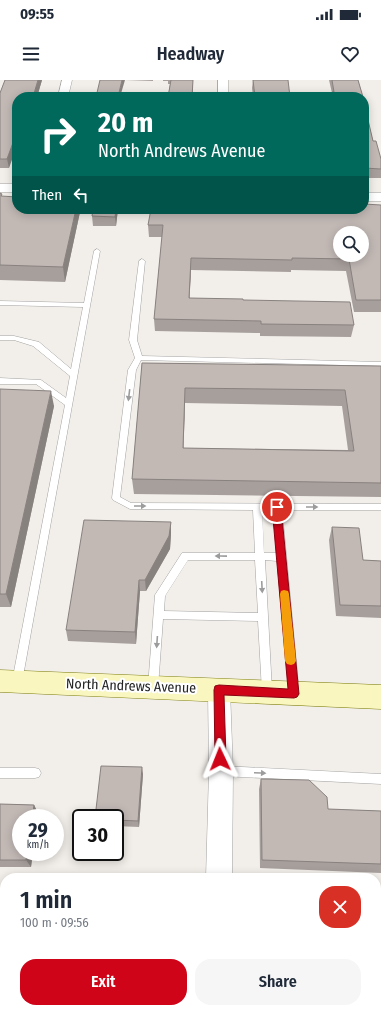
<!DOCTYPE html>
<meta charset="utf-8">
<style>
body{margin:0;font-family:"Fira Sans Condensed",sans-serif;background:#f6f6f7;color:#1f2937;height:100vh;display:flex;flex-direction:column;font-size:15px;white-space:nowrap}
*{box-sizing:border-box;margin:0}
p{font-size:13px;color:#747a83}
.icon{flex:none;width:22px;height:22px;fill:none;stroke:currentColor;stroke-width:2;stroke-linecap:round;stroke-linejoin:round}
.map{position:relative;flex:1;overflow:hidden}
.sheet{position:absolute;left:0px;top:793px;width:381px;height:140px;display:flex;flex-direction:column;background:#fff;border-radius:16px 16px 0 0;box-shadow:0 2px 10px #0003}
.sheet>*{flex:none}
.hud{position:absolute;left:12px;top:12px;width:357px;height:122px;border-radius:16px;box-shadow:0 2px 10px #0003;background:#00695c;color:#fff;overflow:hidden}
.controls{position:absolute;left:333px;top:146px;display:grid;gap:8px}
.controls a{display:grid;place-items:center;width:36px;height:36px;border-radius:50%;background:#fff;box-shadow:0 2px 10px #0003;font-size:20px}
.speed{position:absolute;left:12px;top:729px;display:flex;gap:8px;font-size:20px;font-weight:700;text-align:center}
.speed>*{display:grid;place-content:center;width:52px;height:52px;border-radius:50%;background:#fff;box-shadow:0 2px 10px #0003;line-height:1}
.speed small{font-size:10px;font-weight:400}
.speed .limit{border:2px solid #111;border-radius:6px;background:#fff;color:#111}
.pin{position:absolute;display:grid;place-items:center;width:34px;height:34px;color:#fff;margin:-17px;border:2px solid #fff;border-radius:50%;box-shadow:0 1px 4px #0007}
.me{position:absolute;width:44px;margin:-22px;rotate:358deg;stroke-linejoin:round;filter:drop-shadow(0 0 3px #0008)}
.turn{display:flex;align-items:center;gap:14px;height:84px;padding:0 20px;font-size:18px}
.turn .icon{width:52px;height:52px;stroke-width:2.5}
.turn b{display:block;font-size:28px;line-height:34px}
.then{display:flex;align-items:center;height:38px;padding:0 20px;background:#0003;gap:8px;font-size:15px}
.round{display:grid;place-items:center;flex:none;width:42px;height:42px;border-radius:16px;background:#f6f6f7}
.overview{display:flex;align-items:center;justify-content:space-between;height:68px;padding:0 20px}
h1{font-size:24px;font-weight:600;line-height:30px}
.action{display:flex;gap:8px;margin-top:auto;padding:8px 20px}
.action a{flex:1;height:46px;border-radius:16px;background:#cf0419;color:#fff;font-size:16px;font-weight:600;line-height:46px;text-align:center}
.action a+a{background:#f6f6f7;color:#1f2937}
.status{display:flex;justify-content:space-between;align-items:center;height:28px;padding:0 20px;background:#fff;direction:ltr}
.status svg{height:11px;fill:currentColor}
header{display:flex;justify-content:space-between;align-items:center;height:52px;padding:0 20px;background:#fff;font-size:18px;font-weight:600}
.map>svg:first-child{display:block}
.lines{fill:none;stroke-linecap:round;stroke-linejoin:round}
.service-casing{stroke:#a3a3a3;stroke-width:1}
.minor-casing{stroke:#a3a3a3;stroke-width:1}
.secondary-casing{stroke:#797a07;stroke-width:1}
.service{fill:#fff;fill-rule:evenodd}
.minor{fill:#fff;fill-rule:evenodd}
.secondary{fill:#f9f6c0;fill-rule:evenodd}
.wall{fill:#a79f9c;fill-rule:evenodd}
.shaded-wall{fill:#88827f}
.building{fill:#c2b9b5;stroke:#88827f;fill-rule:evenodd}
.oneway{fill:#9c9c9c}
.route{fill:#cf0419;stroke:#870310}
.slow{fill:#f59e0b}
.labels{text-anchor:middle;dominant-baseline:central;stroke-width:4;stroke-linejoin:round;paint-order:stroke}
.street-label{font-size:14px;fill:#222;stroke:#fff}
</style>
<div class="status"><b>09:55</b><svg viewBox="0 0 49 12"><path d="M0 12V9h3v3zM5 12V6h3v6zM10 12V3h3v9zM15 12V0h3v12zM26 1h20v11H26zM47 4h2v5h-2z"/></svg></div>
<header><svg class="icon" aria-label="menu" viewBox="0 0 24 24"><path d="M4 6h16M4 12h16M4 18h16"/></svg>Headway<svg class="icon" aria-label="heart" viewBox="0 0 24 24"><path d="M12 20l-8-8c-3-5 5-10 8-4 3-6 11-1 8 4z"/></svg></header>
<div class="map">
<svg width="381" height="933" viewBox="0 0 381 933">
<rect width="100%" height="100%" fill="#f2eee9"/>
<g class="lines">
<g class="service-casing">
<path id="service" d="M97,169l3,2 -78,431 -1,3 -4,2 -4,-2 -1,-3 53,-277 -29,-21h-36v-6l41,2 25,18 4,-22 -37,-30 -19,-6h-14v-4h14l25,6 32,27 12,-62 -83,-2v-4l84,2 10,-52z
M142,179l3,2 -8,79 5,16 239,6v4l-240,-6 -5,10 -16,127 11,6 250,1v6h-99l17,182 -1,3 -4,2 -4,-2 -1,-3 -12,-131 -12,-1 7,131 -1,3 -4,2 -4,-2 -1,-3 -4,-70 -95,-2 -5,68 -1,3 -4,2 -4,-2 -1,-3 7,-92 27,-42h73l-2,-43 -123,-1 -17,-9 -1,-2 16,-128 7,-12 -6,-18 10,-79zM262,430h11l4,43h-13zM188,480h67l3,53 -94,-2 1,-15z
M222,686l159,8v10l-159,-8 -4,-1 -1,-4 1,-4z
M0,688h35l4,1 2,4 -2,4 -4,1h-35z"/>
</g>
<g class="minor-casing">
<path id="minor" d="M62,0h10l-4,17h-10z
M218,0h10v17h-10z
M0,104h17v8h-17z
M364,113h17v8h-17z
M219,600l8,3 3,7 3,81 -1,107h-26l3,-107 -1,-81 3,-7z
M203,928h28v5h-28z"/>
</g>
<g class="secondary-casing">
<path id="secondary" d="M0,590l381,15v24l-381,-17z"/>
</g>
<use href="#service" class="service"/>
<use href="#minor" class="minor"/>
<use href="#secondary" class="secondary"/>
</g>
<path class="wall" d="M5,0h37l-5,17h-20l-8,71h-9v-75z
M100,0h53v1l-28,-1z
M163,0h30v17h-25l2,-13h-2v-3h-5z
M253,0l37,17h-37l-1,-9z
M329,0h29l5,17h-32l1,-4z
M364,23l9,38 8,18v19h-17z
M0,113l2,3 15,13h63v3l-15,70 -65,-2z
M381,125v107h-27l-8,-41 -55,-1v2l-100,-2 -2,28 54,2 111,25 -3,12 -91,-1v-3l-105,-2 -1,-12 8,-82h-13l-1,-12z
M93,129h25l-2,17h-23l-1,-10z
M142,283l239,3v131l-247,-3 -2,-15zM185,323l157,3 6,44 -165,-2z
M0,309l54,17 -43,201h-11z
M171,442v12l-1,15 -24,42h-6l-4,53 -68,-3 -2,-11z
M332,447l31,33 18,1v57l-45,-2 -7,-76z
M143,694l-4,53 -24,-1v-8z
M261,699l67,30 53,2v62l-121,-5 -1,-79z
M0,724l34,1 4,8 -17,39h12l-2,15h-31z
M376,828l5,39v21l-2,2h-3z"/>
<path class="shaded-wall" d="M38,0h4l-5,17h-4z
M122,0h3l-5,17h-2z
M17,52v14l-8,22 -2,-9z
M76,129h4v3l-15,70 -2,-15z
M116,129h2l-2,17 -1,-9z
M191,178v12l-2,39v-11z
M185,308v15l-2,60v-15z
M51,311l3,15 -43,201 -5,-13z
M171,442v12l-1,15 -24,42 -1,-11z
M139,500l1,11 -4,53 -1,-12z
M142,687l1,7 -4,53 -1,-6z
M34,725l4,8v5h-6z
M27,772h6l-2,15 -5,-7z"/>
<path class="building" d="M5,0h33l-5,17h-16v35l-10,27h-7v-66z
M100,0h22l-4,17h-22z
M171,0h22l-1,17h-24z
M253,0h35l2,17h-35z
M332,0h26l5,17h-30l-1,-5h2z
M364,23l9,38h3l5,18v10l-17,-1z
M0,113l2,1 -1,2 16,1v12h59l-13,58 -63,-2z
M364,124l17,1v95h-25l-7,-41 -57,-1v2l-101,-2 -2,40 54,1v1l107,2 4,23 -93,-1v-3l-107,-2 9,-94h-15l3,-16h213zM340,153h22v22h-22z
M93,129h23l-1,8 -23,-1z
M142,283l239,3v117l-249,-4zM185,308l160,2 9,61 -171,-3z
M0,309l51,2 -45,203h-6z
M84,440l87,2 -2,14 -24,44h-6l-4,52 -69,-2z
M332,447l27,1 4,32 18,1v45l-41,-1z
M101,686l41,1 -4,54 -23,-1v-2h-20z
M261,699l48,1 18,17 1,12 53,2v53l-119,-4z
M0,724l34,1 -2,13h-11v34h6l-1,8h-26z
M376,828l5,39v19h-5z"/>
<defs><path id="oneway-solid" d="M-6-.8H1V-3.2L6.5 0L1 3.2V.8H-6Z"/></defs>
<g class="oneway">
<use href="#oneway-solid" transform="translate(129 315) rotate(97)"/>
<use href="#oneway-solid" transform="translate(140 426)"/>
<use href="#oneway-solid" transform="translate(312 427)"/>
<use href="#oneway-solid" transform="translate(221 476) rotate(-179)"/>
<use href="#oneway-solid" transform="translate(262 507) rotate(87)"/>
<use href="#oneway-solid" transform="translate(157 562) rotate(94)"/>
<use href="#oneway-solid" transform="translate(260 693) rotate(3)"/>
</g>
<path class="route" d="M277,423l4,4 18,187 -2,3 -3,1 -70,-3 2,64 -2,4 -4,2 -3,-2 -2,-4 -1,-69 1,-4 4,-1 69,4 -16,-182z"/>
<path class="slow" d="M284,510l4,1 1,3 7,67 -2,3 -3,1 -4,-1 -2,-3 -5,-67 1,-3z"/>
<g class="labels">
<g class="street-label">
<text transform="translate(131 606) rotate(2)">North Andrews Avenue</text>
</g>
</g>
</svg>
<div class="controls">
<a><svg class="icon" aria-label="search" viewBox="0 0 24 24"><circle cx="10" cy="10" r="6"/><path d="M15 15l6 6"/></svg></a>
</div>
<div class="speed"><div>29<small>km/h</small></div><div class="limit">30</div></div>
<div class="pin" style="left:277px;top:427px;background:#d93025"><svg class="icon" aria-label="arrive" viewBox="0 0 24 24"><path d="M6 21V4h12l-3 4 3 4H6"/></svg></div>
<svg class="me" style="left:220px;top:679px" viewBox="-20 -20 40 40"><path d="M0-17L14 15 0 8-14 15z" fill="#cf0419" stroke="#fff" stroke-width="4"/></svg>
<div class="hud">
<div class="turn"><svg class="icon" aria-label="right" viewBox="0 0 24 24"><path d="M7 20v-9h11M14 6l5 5-5 5"/></svg><div><b>20 m</b>North Andrews Avenue</div></div>
<div class="then">Then<svg class="icon" aria-label="left" viewBox="0 0 24 24"><path d="M17 20v-9H6M10 6l-5 5 5 5"/></svg></div>
</div>
<section class="sheet">
<div class="overview"><div><h1>1 min</h1><p>100 m · 09:56</p></div><a class="round" style="background:#d93025;color:#fff"><svg class="icon" aria-label="close" viewBox="0 0 24 24"><path d="M6 6l12 12M18 6L6 18"/></svg></a></div>
<div class="action"><a>Exit</a><a>Share</a></div>
</section>
</div>
